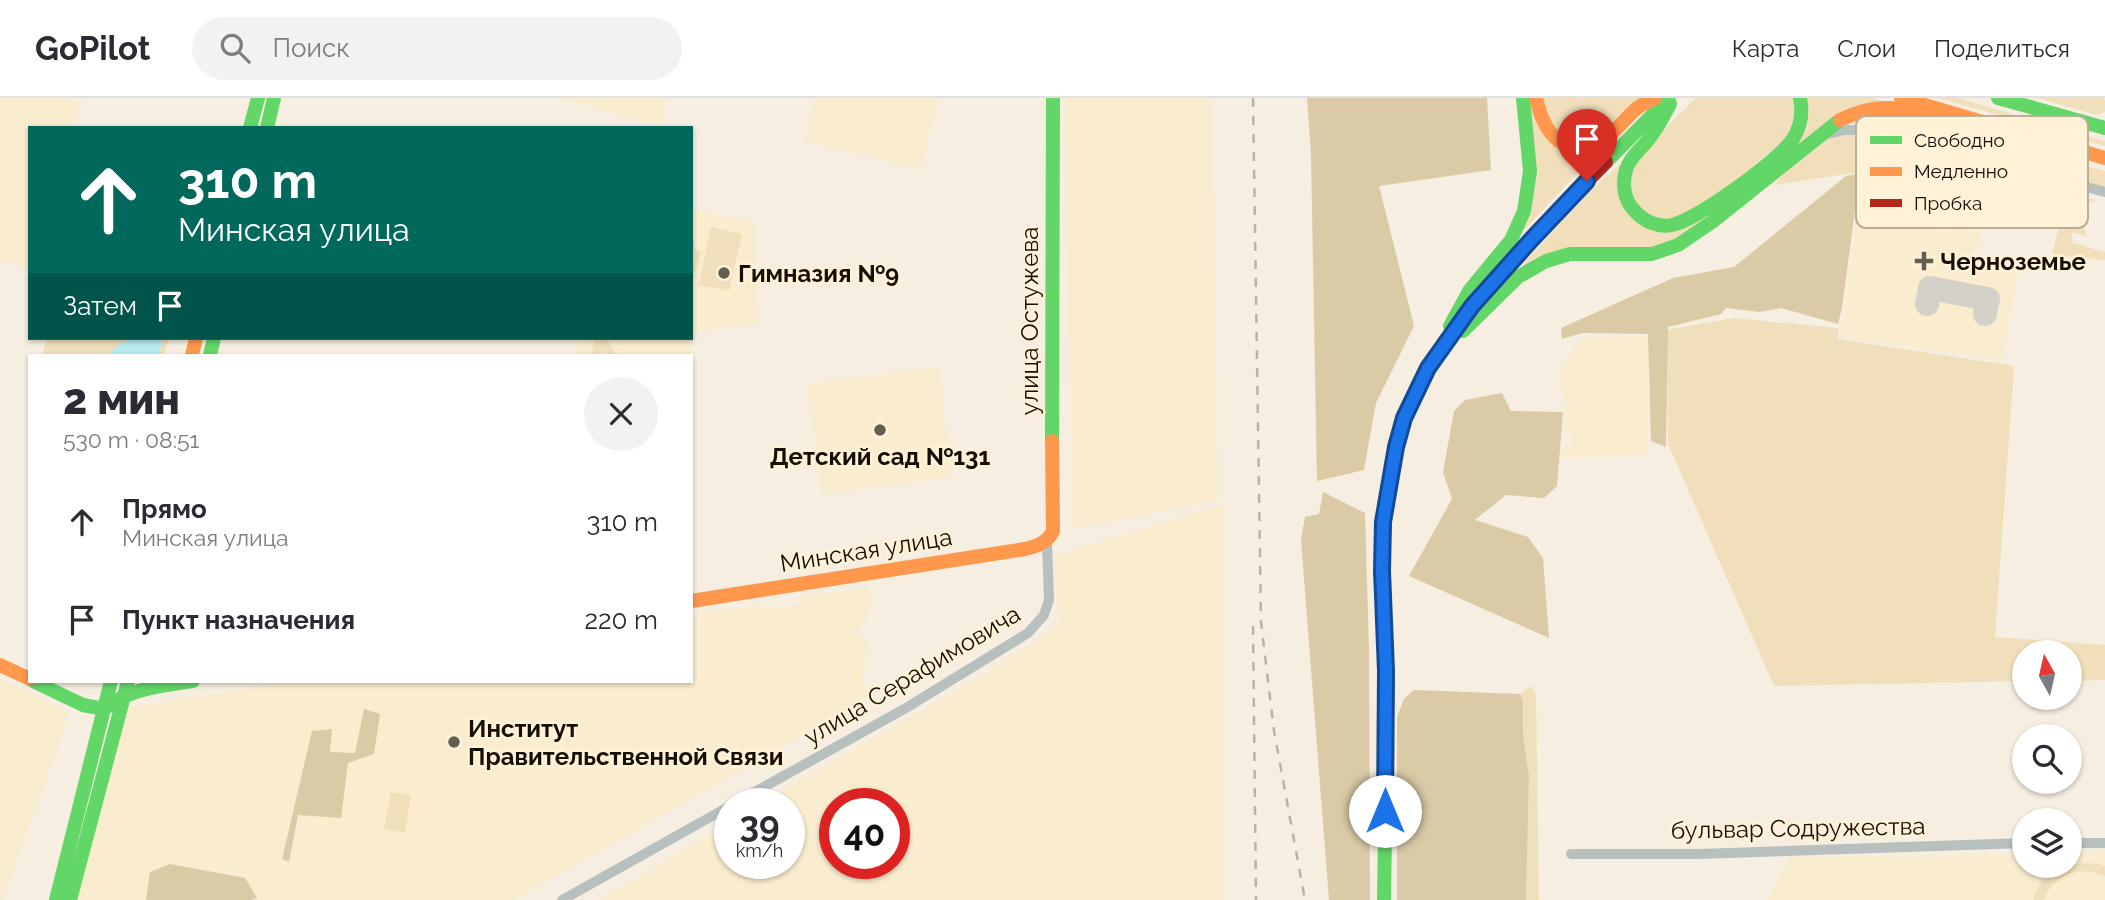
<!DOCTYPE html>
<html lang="ru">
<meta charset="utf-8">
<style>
body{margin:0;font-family:Raleway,sans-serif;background:#f2f2f3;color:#2b2b33;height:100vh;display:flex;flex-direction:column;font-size:26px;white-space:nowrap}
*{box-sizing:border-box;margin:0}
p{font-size:23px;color:#7c7c81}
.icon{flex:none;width:38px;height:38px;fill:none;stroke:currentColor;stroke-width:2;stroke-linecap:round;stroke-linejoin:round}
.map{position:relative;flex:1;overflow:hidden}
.details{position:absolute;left:28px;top:256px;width:665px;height:329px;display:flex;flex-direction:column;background:#fff;border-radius:0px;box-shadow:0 2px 5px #0004}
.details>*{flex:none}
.hud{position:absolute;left:28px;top:28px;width:665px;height:214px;border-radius:0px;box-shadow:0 2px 5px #0004;background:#00695c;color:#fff;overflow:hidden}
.needle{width:46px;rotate:352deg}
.buttons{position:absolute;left:2012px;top:542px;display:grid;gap:14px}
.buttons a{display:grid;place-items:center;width:70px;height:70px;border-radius:50%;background:#fff;box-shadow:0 2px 5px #0004;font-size:35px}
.speed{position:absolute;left:714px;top:690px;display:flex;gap:14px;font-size:35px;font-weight:700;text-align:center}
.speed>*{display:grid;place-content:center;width:91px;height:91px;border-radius:50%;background:#fff;box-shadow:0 2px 5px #0004;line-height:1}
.speed small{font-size:18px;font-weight:400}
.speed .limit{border:10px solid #d22;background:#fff;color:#111}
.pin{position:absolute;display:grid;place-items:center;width:60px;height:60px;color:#fff;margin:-72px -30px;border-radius:50% 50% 50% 0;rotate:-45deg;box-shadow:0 0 7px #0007}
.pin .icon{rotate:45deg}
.me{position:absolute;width:77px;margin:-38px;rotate:0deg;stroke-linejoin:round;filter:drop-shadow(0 0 5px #0008)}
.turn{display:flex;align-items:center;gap:24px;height:147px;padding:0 35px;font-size:32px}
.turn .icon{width:91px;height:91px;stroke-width:2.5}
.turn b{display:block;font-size:49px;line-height:60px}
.then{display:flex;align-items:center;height:66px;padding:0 35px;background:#0003;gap:14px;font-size:26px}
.round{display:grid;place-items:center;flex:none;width:74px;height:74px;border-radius:37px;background:#f2f2f3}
.summary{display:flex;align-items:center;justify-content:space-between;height:119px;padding:0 35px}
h1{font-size:42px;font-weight:800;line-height:52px}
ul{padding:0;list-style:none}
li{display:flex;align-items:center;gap:21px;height:98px;padding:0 35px}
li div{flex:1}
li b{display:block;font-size:26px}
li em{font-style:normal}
header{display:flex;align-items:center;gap:42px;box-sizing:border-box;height:98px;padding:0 35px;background:#fff;border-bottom:2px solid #e1e1e2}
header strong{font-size:33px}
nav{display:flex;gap:38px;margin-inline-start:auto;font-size:24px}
.search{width:490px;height:63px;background:#f2f2f3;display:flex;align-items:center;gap:18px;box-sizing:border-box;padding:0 24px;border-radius:38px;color:#7c7c81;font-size:26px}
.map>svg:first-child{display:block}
.built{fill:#faeccf;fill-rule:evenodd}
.green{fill:#f0dfba}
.forest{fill:#dacaa6}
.water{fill:#b8eaf0}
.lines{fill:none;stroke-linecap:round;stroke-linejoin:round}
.taxiway{stroke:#d4d1c8;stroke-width:24}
.street{stroke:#b7bfbf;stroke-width:10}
.fast{stroke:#63d668;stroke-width:14}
.slow{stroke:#ff974d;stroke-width:14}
.jam{stroke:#b3261e;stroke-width:14}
.rail{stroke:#b3b4b0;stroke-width:2.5;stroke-dasharray:9 9;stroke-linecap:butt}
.route-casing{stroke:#114b97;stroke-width:18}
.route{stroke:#1a73e8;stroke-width:12}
.poi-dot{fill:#645e52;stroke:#fff2d7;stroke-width:2.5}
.labels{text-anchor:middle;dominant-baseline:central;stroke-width:5;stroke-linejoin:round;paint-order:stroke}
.poi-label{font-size:24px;font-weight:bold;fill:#151005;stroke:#fff2d7;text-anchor:start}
.street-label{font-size:24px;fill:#151005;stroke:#fff2d7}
.key{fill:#fff2d7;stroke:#b9ae98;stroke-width:2}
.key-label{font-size:19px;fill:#151005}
</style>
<header>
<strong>GoPilot</strong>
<div class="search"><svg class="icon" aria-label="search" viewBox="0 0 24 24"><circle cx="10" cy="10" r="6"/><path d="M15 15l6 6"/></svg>Поиск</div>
<nav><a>Карта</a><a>Слои</a><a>Поделиться</a></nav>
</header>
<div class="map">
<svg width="2105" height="802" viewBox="0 0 2105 802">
<rect width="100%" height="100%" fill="#f6eee0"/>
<path class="built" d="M0,0h63l18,5 -7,25h-44v140l-30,-8z
M559,0h108l-7,27z
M815,0h123l-17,71 -117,-28z
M1064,0h147l8,402 -146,29z
M1866,56l93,19 26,46 -10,36 44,11 -17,94 -162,-23z
M691,111l65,14 1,100 -66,10z
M1647,238l1,120 -87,1v-8h11v-17h-6l-1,-33 -7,-16v-11l25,-35z
M579,240h110l7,46h-5v-29h-117z
M939,269l14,110 -131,17 -15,-110z
M1226,405l-1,397h-626l131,-77v40h59v-60h-28l220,-127 59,-37 20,-15 -9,-67zM835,705h59v60h-59z
M868,490l4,21 -14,24 10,12 -7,33 10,18 -357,204h-441l55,-193 171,-26h392v-66l70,-11 7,5 28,-4 7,-9z
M0,580l70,34 -67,188h-3z
M2105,754v48h-337l22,-43 235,-3v12h45v-13z"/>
<path class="green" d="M1527,0l17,37 55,11 2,2 -78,83z
M1541,0h97c-18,19 -58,62 -84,31 -7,-7 -9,-22 -13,-31z
M1696,0h100l2,13 -9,25 -48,40 -50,38 -23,8 -23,-7 -15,-21 -1,-19 14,-25z
M1806,0h66l11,3 -13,2 -178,128 -26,15 -144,19 69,-75 28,-25 2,2 -2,16 40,49 128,-79z
M1938,0h20l147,43v5z
M2038,0h63l4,2v12l-9,3z
M1864,15l44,1 71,21 -3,11 22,6 5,-4 1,-4 -3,-5 56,20 5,6 17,4 3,-4 23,6v16l-230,-61 -26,-3z
M1845,35l24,1 81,22v6h3l6,11 -93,-19 -7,18 -84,13c13,-23 43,-46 70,-52z
M1974,70l122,32 -51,22 -15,-3 4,-14 -30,-8 -32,-18z
M2079,121l8,17 -16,-4 2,11 32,9v8l-53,-5 7,-28z
M711,129l31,7 -13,57 -30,-6z
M691,137l5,15 5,2 -10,34z
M1733,220l106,10 -2,11 177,27 -19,271 110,8v35l-35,1v-28h-45v28l-251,5 -106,-242 -1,-114z
M47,240h122l-5,17h-122z
M595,240h12l9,17h-10l-4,-6 -1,6h-10z
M1531,588l5,8 3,206h-13l3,-125 -6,-40v-34l-3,-7z
M391,694l20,3 -6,38 -21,-4z
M2087,765l12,1 6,2v10c-26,-11 -50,-2 -62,24h-10c6,-27 31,-36 54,-37z"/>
<path class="forest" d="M1307,0h180l4,72 -112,16 35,140 -38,77 -12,67 -47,11 -6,-328z
M1860,75l-18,135 -4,16 -57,-16 -21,4 -34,-4 -5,6 -53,13 -2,120 -15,-6 -3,-107 -66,-1 -20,6 -1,-11 112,-50 61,-11 112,-91z
M1502,295l9,18 52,1 -6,74 -13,12 -38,-3 -31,25 53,17 15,21 6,80 -140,-62 43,-77 -9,-27 11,-61 11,-11z
M1323,394l42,21 4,138 1,249h-41l-28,-360 4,-23 14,-3z
M1414,592l106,4 3,7v34l6,40 -3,125h-129v-183l7,-18z
M364,611l16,5 -6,40 -26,9 -7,55 -43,-3 -9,47 -7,-3 30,-128 20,-2 -2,23 25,1z
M170,766l75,14 12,20 -6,2h-105l4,-28z"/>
<path class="water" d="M131,240h32l-4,17h-51l9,-9z"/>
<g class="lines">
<path class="taxiway" d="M1927,206l3,-16 58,11 -3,15"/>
<path class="street" d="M1826,36l18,-4h24l237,62
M735,705l171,-95 122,-75 16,-18 5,-15 -2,-58
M2070,745h35
M1571,756h129l325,-11
M562,802l168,-94"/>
<path class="fast" d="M1998,0l107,30
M1670,6c-6,11 -11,22 -19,32 -8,12 -21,20 -25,34 -4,14 -2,30 8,40 9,11 24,18 38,15 25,-5 107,-65 121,-86 8,-13 10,-27 7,-41
M250,30l8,-30
M267,30l7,-30
M1606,64l63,-64
M1450,228l19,-35 42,-51 13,-29 6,-40 -7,-73
M1463,233l55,-54 28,-16 24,-7h82l26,-9 34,-23 128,-102
M210,257l4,-17
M1052,343l1,-343
M33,583l50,24 21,4c26,-21 57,-23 89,-28
M56,802l55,-219
M70,802l58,-219
M1384,802c1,-76 3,-152 2,-228 -1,-87 -11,-168 18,-253 18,-53 57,-99 93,-141"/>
<path class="slow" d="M1536,0c10,44 35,65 77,34 8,-7 15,-16 23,-23 6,-5 13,-8 19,-11
M1901,0l204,60
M1840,22c38,-19 64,-12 104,-2
M192,257l4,-17
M691,503l334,-52c12,-3 22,-6 28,-18l-1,-90
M0,567l30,14"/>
<path class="jam" d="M1497,180l52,-58 57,-58"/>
<path class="rail" d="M1253,0l8,524 13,109 31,169
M1253,528l3,274"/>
</g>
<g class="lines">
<g class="route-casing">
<path id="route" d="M1385,713l1,-140 -4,-100 1,-49 13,-75 8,-29 24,-50 44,-62 60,-67 55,-58"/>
</g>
<use href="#route" class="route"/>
</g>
<g class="poi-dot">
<path d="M1920.5 152.5h7v7h7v7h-7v7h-7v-7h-7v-7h7z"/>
<circle cx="724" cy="175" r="7"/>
<circle cx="880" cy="332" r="7"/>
<circle cx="454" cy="644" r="7"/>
</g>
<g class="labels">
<g class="poi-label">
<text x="1940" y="163">Черноземье</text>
<text x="738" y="175">Гимназия №9</text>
<text x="880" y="358" text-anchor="middle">Детский сад №131</text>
<text x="468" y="630">Институт<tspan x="468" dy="28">Правительственной Связи</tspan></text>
</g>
<g class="street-label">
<text transform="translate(1029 223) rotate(-90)">улица Остужева</text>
<text transform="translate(866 452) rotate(-9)">Минская улица</text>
<text transform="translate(912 577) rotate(-31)">улица Серафимовича</text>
<text transform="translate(1798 730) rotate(-1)">бульвар Содружества</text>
</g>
</g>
<rect x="1856" y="18" width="232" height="112" rx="10" class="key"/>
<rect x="1870" y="38" width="32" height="8" fill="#63d668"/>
<rect x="1870" y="69" width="32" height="9" fill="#ff974d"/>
<rect x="1870" y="101" width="32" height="8" fill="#b3261e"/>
<g class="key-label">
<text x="1914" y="49">Свободно</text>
<text x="1914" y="80">Медленно</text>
<text x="1914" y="112">Пробка</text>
</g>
</svg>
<div class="buttons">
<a><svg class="needle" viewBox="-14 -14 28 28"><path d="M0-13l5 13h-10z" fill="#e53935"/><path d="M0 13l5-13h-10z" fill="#7c7c81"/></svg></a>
<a><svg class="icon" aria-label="search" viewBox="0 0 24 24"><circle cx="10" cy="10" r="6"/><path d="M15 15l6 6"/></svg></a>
<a><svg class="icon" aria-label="layers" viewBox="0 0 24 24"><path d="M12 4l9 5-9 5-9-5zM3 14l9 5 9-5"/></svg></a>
</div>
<div class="speed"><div>39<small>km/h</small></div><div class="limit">40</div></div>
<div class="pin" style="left:1587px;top:83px;background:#d93025"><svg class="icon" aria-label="arrive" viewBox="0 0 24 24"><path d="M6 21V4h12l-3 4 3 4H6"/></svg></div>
<svg class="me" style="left:1385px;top:713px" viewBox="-20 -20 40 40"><circle r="19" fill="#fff"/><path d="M0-13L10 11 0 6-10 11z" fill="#1a73e8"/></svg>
<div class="hud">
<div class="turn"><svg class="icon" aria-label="ahead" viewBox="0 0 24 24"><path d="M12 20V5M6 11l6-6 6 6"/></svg><div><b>310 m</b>Минская улица</div></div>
<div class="then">Затем<svg class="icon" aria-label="arrive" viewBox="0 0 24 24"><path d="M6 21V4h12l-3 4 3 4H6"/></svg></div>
</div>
<section class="details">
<div class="summary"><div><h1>2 мин</h1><p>530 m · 08:51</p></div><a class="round"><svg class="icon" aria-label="close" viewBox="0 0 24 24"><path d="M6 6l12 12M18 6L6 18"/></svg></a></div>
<ul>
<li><svg class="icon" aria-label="ahead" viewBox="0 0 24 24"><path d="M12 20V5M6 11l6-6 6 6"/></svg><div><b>Прямо</b><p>Минская улица</p></div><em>310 m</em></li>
<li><svg class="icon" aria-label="arrive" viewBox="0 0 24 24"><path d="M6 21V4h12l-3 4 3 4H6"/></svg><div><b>Пункт назначения</b></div><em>220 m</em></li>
</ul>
</section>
</div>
